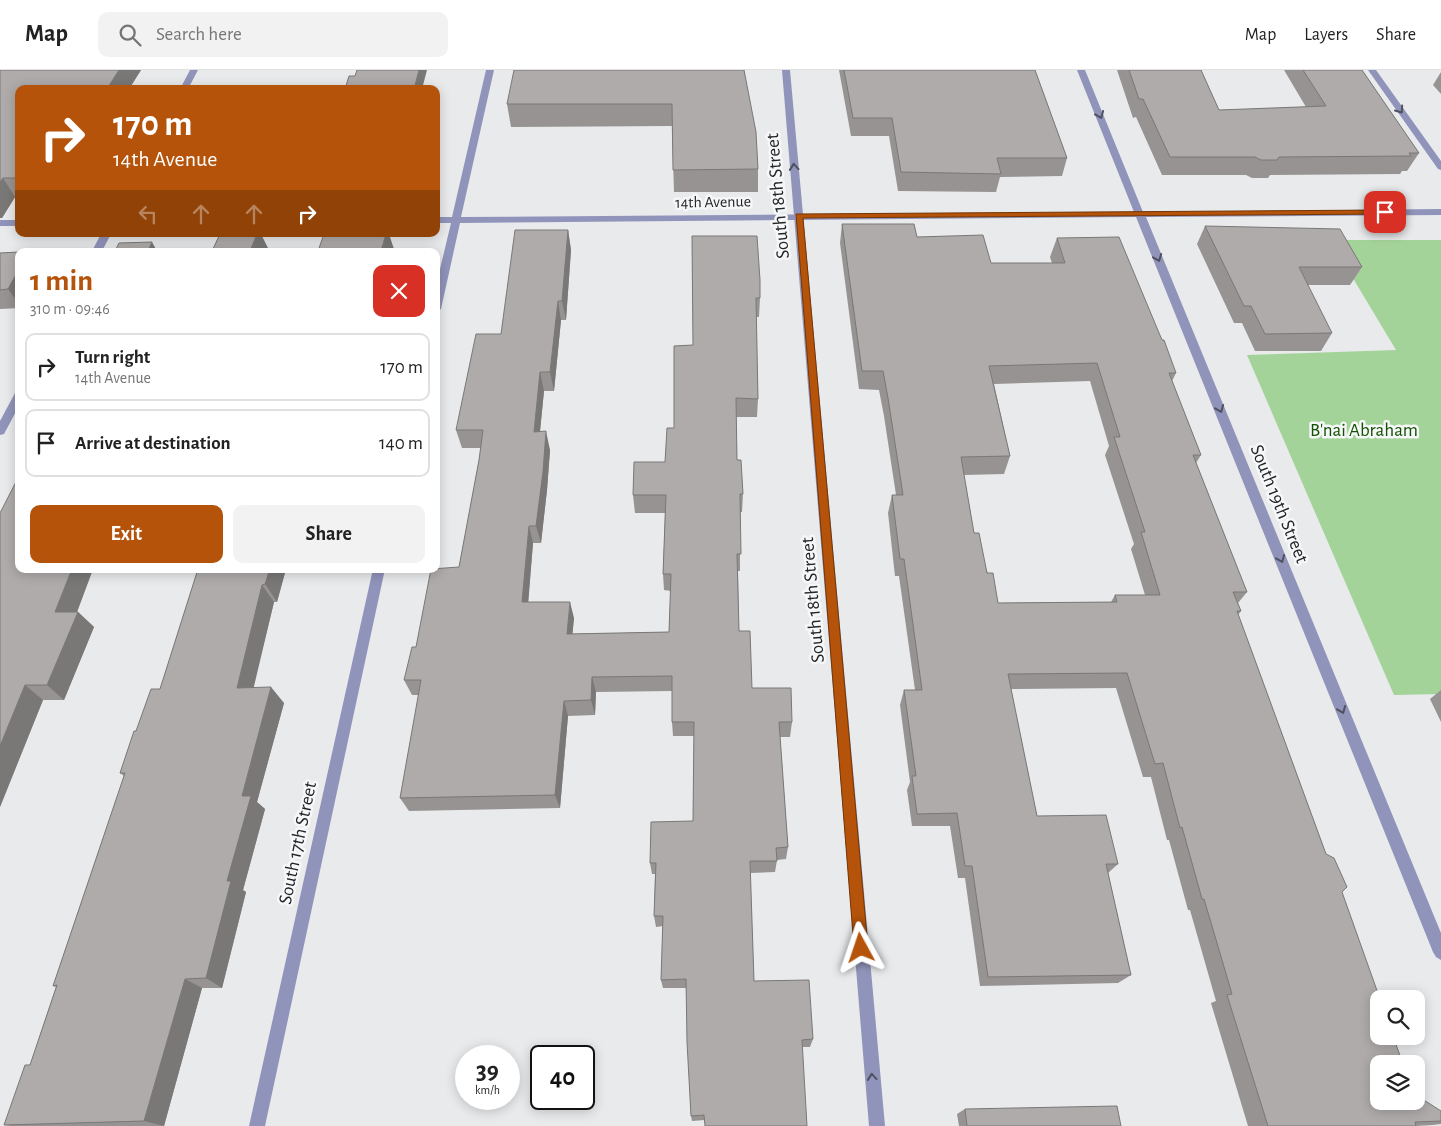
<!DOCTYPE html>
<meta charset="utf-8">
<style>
body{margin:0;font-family:"Alegreya Sans",sans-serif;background:#f2f2f2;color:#222;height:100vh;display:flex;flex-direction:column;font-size:19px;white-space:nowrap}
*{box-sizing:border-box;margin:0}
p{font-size:16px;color:#767676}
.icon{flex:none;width:28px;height:28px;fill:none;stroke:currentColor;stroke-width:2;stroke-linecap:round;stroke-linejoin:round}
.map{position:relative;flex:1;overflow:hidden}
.side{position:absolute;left:15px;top:178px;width:425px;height:325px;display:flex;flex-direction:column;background:#fff;border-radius:10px;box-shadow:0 2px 12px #0003}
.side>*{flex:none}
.hud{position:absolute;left:15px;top:15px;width:425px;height:152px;border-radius:10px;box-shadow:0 2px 12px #0003;background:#b45309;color:#fff;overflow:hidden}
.tools{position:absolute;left:1370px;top:920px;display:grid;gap:10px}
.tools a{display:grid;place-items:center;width:55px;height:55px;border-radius:10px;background:#fff;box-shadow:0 2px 12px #0003;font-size:25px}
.speed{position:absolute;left:455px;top:975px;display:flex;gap:10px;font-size:25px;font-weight:700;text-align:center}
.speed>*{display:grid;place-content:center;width:65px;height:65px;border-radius:50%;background:#fff;box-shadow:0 2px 12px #0003;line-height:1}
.speed small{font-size:12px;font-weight:400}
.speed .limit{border:2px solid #111;border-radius:8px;background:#fff;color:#111}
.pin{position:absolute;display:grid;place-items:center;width:42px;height:42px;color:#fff;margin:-21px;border-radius:10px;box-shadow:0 2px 8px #0006}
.me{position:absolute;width:55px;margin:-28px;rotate:355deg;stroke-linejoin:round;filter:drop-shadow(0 0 4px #0008)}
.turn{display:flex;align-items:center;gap:18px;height:105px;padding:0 15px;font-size:22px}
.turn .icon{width:65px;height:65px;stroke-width:2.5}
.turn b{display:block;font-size:35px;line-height:42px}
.lanes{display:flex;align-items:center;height:48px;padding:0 15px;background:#0003;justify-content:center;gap:25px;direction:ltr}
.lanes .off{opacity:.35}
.round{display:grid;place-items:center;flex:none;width:52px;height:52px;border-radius:10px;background:#f2f2f2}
.head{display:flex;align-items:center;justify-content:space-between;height:85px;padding:0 15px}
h1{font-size:30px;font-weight:600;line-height:38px;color:#b45309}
.action{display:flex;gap:10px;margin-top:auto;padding:10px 15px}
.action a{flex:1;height:58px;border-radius:10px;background:#b45309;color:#fff;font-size:20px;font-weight:600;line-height:58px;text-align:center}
.action a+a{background:#f2f2f2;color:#222}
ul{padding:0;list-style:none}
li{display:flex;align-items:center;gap:15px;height:68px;margin:0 10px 8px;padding:0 5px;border:2px solid #e0e0e0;border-radius:10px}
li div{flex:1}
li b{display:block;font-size:19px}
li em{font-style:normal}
header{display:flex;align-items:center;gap:30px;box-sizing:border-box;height:70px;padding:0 25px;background:#fff;border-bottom:1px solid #e0e0e0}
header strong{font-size:24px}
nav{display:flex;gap:28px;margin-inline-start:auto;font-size:18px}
.search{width:350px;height:45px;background:#f2f2f2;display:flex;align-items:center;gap:12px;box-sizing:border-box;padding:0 18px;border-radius:10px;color:#767676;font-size:19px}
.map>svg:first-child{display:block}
.green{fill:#a4d399}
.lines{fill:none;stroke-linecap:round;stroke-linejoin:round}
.minor{fill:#9194ba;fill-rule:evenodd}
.tertiary{fill:#9194ba;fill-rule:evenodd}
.wall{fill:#969392;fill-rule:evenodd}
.shaded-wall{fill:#7a7877}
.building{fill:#aeabaa;stroke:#7a7877;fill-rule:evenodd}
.oneway{stroke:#4f5160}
.route{fill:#b45309;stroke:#753606}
.labels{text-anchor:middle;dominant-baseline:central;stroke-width:5;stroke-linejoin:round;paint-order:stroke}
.far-street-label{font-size:16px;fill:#232424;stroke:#f6f7f9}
.street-label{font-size:19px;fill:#232424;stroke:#f6f7f9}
.park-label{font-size:19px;fill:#145100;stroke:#f6f7f9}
</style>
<header>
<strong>Map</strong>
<div class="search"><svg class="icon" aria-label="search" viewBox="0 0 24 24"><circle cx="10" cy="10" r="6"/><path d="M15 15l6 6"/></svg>Search here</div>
<nav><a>Map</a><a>Layers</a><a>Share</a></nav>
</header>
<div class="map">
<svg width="1441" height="1056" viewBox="0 0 1441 1056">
<rect width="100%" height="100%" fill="#e8eaec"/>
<path class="green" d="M1330,170h111v454l-47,1 -147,-340 149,-5z"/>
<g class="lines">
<path class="minor" d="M190,0h8l-10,19h-8z
M486,0h8l-33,147 673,-5 -57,-142h8l58,142 298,-3v6l-295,2 295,716v27l-5,-3 -3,-5 -297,-735 -676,6 -19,86 -5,3v-26l15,-63h-15v-6h16z
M1368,0h8l65,91v9l-3,-1z
M0,150h19v6h-19z
M101,164h10l-9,17h-10z
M19,322v14l-15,28 -4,1v-14l15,-28z
M373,499h12l-120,557h-16z"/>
<path class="tertiary" d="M782,0h8l95,1056h-16z"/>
</g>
<path class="wall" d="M0,0h141l-12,19h-110v108h-4l-13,21h-2z
M744,0l14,99v23h-84l-2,-66 -161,1 -4,-23z
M839,0h196l32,88 -5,18 -62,1 -4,15 -98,-1 -9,-55h-38z
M1117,0h84l18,40 87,-3 -22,-37h78l57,83 -12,18h-5l-2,3 -130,1 -2,3h-16l-6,-3h-84l-26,-58 -3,1z
M1441,2v22l-8,-9z
M842,154l75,13 74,26h61l-2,-6 7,-19 105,102 14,33 -4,8 29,74 -5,8 51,129 -9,11 3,8 -3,4 88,239 16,38 37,209 62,10v13l-8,1 -17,1h-168l-37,-123 5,-2 -26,-91h-2l-19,-70h-2l-16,-63h-8l-27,-89 -105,1 26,127 81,48 -10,9 23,102 -13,8 -138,3 -15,-108h-7l-8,-52h-38l-5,-36 3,-8 -10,-77 4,-15h11l-16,-114h-4l-7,-63 4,-18h4l-12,-79 -5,-26 -20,-1 -19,-146zM1090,311l19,65 -4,9 29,89 -3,5 14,46h-30l-4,7 -113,1 -24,-70 -10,-58 40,-1 6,-18 -16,-72z
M1205,156l157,41 -12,18h-43l25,48 -11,18h-66l-13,-28h-8l-37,-79z
M568,160l3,20 -5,70h-5l-7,71h-10l-4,41 10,18 -3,40 -6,53h-8l-5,59 46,16 -2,16 97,-2 2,-41 -7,-1 -1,-16 2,-61h-30l-2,-18 32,-33 9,-34 19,-83 -1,-109 68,62 -1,19h-3l2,82 -1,18h-21l1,43 6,34 -1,18h-2v59h-2l1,60 13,57 40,34 -2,15h-10l8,110 -2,12 -9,1 -2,12 -25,1 4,108 59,58 -3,8h-8l-97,73 -13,1 -1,-5 -5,-128h-23l-2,-8 2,-54 -7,1 -2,-11 1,-42h-3l-2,-11 43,-42 1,-85h-21l-1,-14v-31l-76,1 -1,23 -27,1 -8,92 -151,3 -9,-13 19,-103h-7l-8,-15 12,-33 43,-80 20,-107 2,-12h-19l-6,-18 45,-96z
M19,182v56l-19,1v-56z
M0,443l19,56h74l-16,43h1l16,15 -30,73h-21l-43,107z
M198,499h88l-9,33h-3l-21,85 31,16 -27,99 8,7 -22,81 3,2 -24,96h-20l-38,138h-153l-7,-1 26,-60 26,-78 -3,-1 71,-210 -4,-3 16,-42 24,-42z
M1441,620v32l-11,-23z
M965,1039l156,17h-162l-2,-12z"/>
<path class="shaded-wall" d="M119,0h22l-12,19h-22z
M419,0h8l-5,19h-8z
M3,108l12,19 -13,21h-2v-36z
M568,160l3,20 -5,70 -4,-19z
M257,164h4l7,14 -1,3h-17z
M386,164h3l5,15 -1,2h-12z
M152,172l5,9h-9z
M19,199v35l-11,-15z
M558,231l3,19 -7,71 -4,-19z
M540,302l4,19 -6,59 -4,-18z
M546,361l4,19 -3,40 -6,53 -5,-17z
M529,456l4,17 -6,75 -5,-16z
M72,499h21l-22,59 -16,-16z
M270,499h16l-9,33 -12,-18z
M262,515l12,17 -24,101 -13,-15z
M570,532l4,16 -3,32 -4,-16z
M78,542l16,15 -30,73 -17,-15z
M592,607l4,15 -1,23 -4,-15z
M25,615l18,15 -43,107v-61z
M271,617l13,16 -27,99 8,7 -22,81 3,2 -24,96 -16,-10 21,-97 15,-85z
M564,631l4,15 -8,92 -5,-13z
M185,909l17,9 -38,138 -20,-5z"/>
<path class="building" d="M0,0h119l-12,19h-88v89h-16l-3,4z
M357,0h62l-5,19h-69l4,-13h6z
M514,0h230l12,62 2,37 -85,1 -1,-66h-165z
M844,0h191l32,88h-70l4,16 -100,-2 -9,-54h-39z
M1129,0h72l18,40 107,-4 -23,-36h59l57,83h-10l2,3 -132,1 -2,3h-16l-6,-3h-85l-27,-58h-4z
M842,154h72l3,13 66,-2 8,28h74l-8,-25 62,-1 43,103h2l12,33h-7l32,82h-8l54,137h-14l8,19h-4l89,243 8,4 13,29 -5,5 38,107h-1v37h14l10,28h-24v37h37v-6l25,16v10l-26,1 1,4h-148l-41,-131 5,-1 -28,-95h-2l-20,-72 -2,1 -17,-65 -8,1 -28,-91 -119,1 29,142 69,-1 12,49h-12l25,111 -143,2 -16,-111h-7l-8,-53 -40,1 -5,-38h4l-12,-86h18l-18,-131h-4l-8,-64h11l-15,-97 -5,-27h-21zM1097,293l23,74h-6l31,95h-4l19,63h-45l2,7 -119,1 -5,-30h-6l-8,-40h-5l-13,-76 49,-1 -21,-90z
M1205,156l135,3 22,38h-63l33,66 -67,1 -14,-28h-7z
M515,160h53l-6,71h-4l-8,71h-10l-6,60 12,-1 -3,41 -7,54h-7l-7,76h48l-3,32 102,-2 2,-58h-8l3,-79h-33l1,-33h31l2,-34h7v-82l19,-1 -1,-109h65l3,44v18h-4l2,101 -22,-1 1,62h4l2,34h-3l1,60h-4l2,77h11l2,57h39l1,34h-13l9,125 -12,1 1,13h-27l4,120 55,-1 4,59 -11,1 5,86h-102l-1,-11 -13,1 -4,-74 -1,-63 -25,1 2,-64h-9l2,-53h-6l1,-41 42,-1 1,-99h-22v-46l-80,1 -1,23 -27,1 -9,94 -155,3 21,-118h-17l8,-33h4l15,-78 28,-2 20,-107 4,-30h-27l20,-96h25z
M220,164h37l-7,17h68l6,-17h62l-5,17h-169z
M152,172l-4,9h-33l4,-8z
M19,182v17l-11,20 -8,1v-37z
M19,406v93h53l-17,43h23l-31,73h-22l-25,61v-233z
M198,499h72l-5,15 -3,1 -25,103 34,-1 -29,109h9l-24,85h4l-25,97 -21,1 -41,142 -140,4 21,-60h5l27,-80 -4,1 72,-213h-5l14,-42h2l15,-42h9z
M1117,1036l4,20h-154l-2,-17z"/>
<defs><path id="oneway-chevron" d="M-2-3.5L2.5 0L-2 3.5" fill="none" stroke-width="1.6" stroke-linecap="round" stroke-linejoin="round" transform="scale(1.25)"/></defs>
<g class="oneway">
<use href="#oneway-chevron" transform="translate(1400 40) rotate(55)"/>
<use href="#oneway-chevron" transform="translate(1100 45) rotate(68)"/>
<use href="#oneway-chevron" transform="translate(794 97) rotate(-95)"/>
<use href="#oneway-chevron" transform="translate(1158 188) rotate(68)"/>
<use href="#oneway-chevron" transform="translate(1220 339) rotate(68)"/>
<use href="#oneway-chevron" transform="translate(1281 489) rotate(68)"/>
<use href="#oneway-chevron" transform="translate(1342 640) rotate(68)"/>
<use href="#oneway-chevron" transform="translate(872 1007) rotate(-95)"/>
</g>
<path class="route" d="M1385,140l4,2 -1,2 -585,4 65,730 -2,5 -5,2 -5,-2 -2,-5 -58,-734z"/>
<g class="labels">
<g class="far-street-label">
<text transform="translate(713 132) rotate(-1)">14th Avenue</text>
</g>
<g class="street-label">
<text transform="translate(778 126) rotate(-95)">South 18th Street</text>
<text transform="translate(1279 434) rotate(68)">South 19th Street</text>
<text transform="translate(813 530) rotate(-95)">South 18th Street</text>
<text transform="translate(298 773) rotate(-78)">South 17th Street</text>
</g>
<g class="park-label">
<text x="1364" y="360">B'nai Abraham</text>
</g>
</g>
</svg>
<div class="tools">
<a><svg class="icon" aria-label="search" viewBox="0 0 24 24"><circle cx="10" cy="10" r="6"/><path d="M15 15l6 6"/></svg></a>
<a><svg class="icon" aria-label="layers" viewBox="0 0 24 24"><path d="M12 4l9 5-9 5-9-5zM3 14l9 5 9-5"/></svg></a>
</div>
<div class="speed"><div>39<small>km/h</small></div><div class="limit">40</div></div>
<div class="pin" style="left:1385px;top:142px;background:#d93025"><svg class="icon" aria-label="arrive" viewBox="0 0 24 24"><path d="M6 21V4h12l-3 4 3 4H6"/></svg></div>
<svg class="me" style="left:861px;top:878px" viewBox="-20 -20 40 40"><path d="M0-17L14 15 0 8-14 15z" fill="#b45309" stroke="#fff" stroke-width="4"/></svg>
<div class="hud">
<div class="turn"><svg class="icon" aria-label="right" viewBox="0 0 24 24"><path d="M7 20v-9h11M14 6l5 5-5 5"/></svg><div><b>170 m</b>14th Avenue</div></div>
<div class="lanes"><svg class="icon off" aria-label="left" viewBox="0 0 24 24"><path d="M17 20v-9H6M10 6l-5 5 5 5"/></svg><svg class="icon off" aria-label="ahead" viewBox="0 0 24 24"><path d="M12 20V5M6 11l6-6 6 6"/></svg><svg class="icon off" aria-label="ahead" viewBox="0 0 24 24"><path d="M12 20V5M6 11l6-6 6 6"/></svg><svg class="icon" aria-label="right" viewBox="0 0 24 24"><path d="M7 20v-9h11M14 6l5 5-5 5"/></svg></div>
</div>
<section class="side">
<div class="head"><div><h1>1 min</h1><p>310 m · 09:46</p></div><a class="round" style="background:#d93025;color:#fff"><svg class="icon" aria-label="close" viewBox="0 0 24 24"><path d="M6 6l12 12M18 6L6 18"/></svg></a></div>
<ul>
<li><svg class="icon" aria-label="right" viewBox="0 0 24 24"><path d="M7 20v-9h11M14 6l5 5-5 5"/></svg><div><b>Turn right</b><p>14th Avenue</p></div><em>170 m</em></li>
<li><svg class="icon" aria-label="arrive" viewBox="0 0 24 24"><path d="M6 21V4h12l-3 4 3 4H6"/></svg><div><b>Arrive at destination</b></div><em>140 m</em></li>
</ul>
<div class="action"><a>Exit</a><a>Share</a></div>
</section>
</div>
